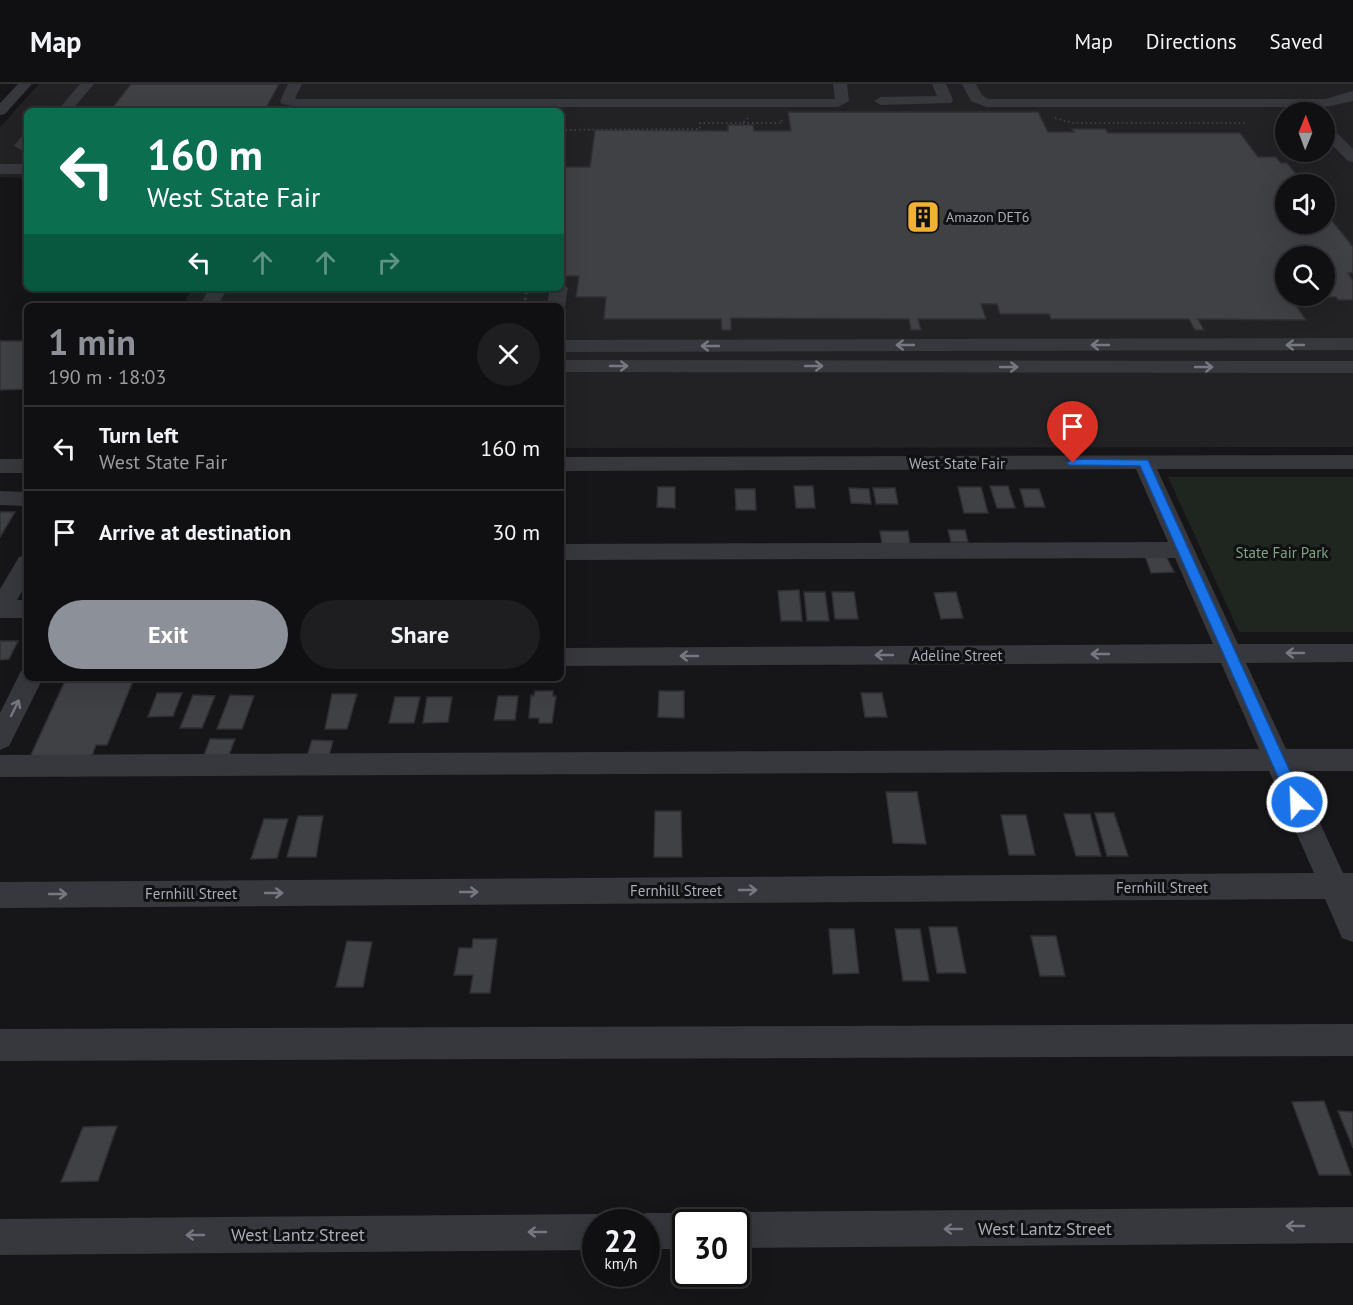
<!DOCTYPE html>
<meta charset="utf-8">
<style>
body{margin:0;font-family:"PT Sans",sans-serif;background:#1e1e20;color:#f1f3f6;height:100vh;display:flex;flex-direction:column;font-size:22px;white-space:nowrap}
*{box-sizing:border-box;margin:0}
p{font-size:20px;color:#9c9d9f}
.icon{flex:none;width:33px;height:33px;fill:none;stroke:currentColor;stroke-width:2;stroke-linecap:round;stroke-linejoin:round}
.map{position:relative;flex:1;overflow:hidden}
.drawer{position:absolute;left:24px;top:219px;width:540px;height:378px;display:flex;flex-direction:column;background:#101012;border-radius:9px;box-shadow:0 6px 24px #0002,0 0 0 2px #303032}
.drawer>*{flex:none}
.guide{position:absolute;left:24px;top:24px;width:540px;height:183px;border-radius:9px;box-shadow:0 6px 24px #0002,0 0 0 2px #303032;background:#0b6e4f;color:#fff;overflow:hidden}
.needle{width:39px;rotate:1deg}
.tools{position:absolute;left:1275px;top:18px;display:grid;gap:12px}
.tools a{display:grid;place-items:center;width:60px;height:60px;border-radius:50%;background:#101012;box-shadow:0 6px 24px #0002,0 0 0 2px #303032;font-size:30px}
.speed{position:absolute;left:582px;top:1125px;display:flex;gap:12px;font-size:30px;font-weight:700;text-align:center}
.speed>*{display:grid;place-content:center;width:78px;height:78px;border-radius:50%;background:#101012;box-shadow:0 6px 24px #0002,0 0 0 2px #303032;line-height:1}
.speed small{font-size:15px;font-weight:400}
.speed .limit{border:3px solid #111;border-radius:9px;background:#fff;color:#111}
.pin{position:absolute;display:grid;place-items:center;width:51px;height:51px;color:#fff;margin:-62px -26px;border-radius:50% 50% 50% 0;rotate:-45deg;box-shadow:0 0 6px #0007}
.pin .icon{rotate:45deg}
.me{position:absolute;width:66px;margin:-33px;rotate:336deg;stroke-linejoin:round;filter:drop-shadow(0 0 4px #0008)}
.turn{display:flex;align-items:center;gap:21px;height:126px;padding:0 24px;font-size:27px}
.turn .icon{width:78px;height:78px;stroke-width:2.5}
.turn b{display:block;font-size:42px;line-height:51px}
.lanes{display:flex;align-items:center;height:57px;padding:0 24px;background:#0003;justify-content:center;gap:30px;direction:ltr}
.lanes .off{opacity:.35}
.round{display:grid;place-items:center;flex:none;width:63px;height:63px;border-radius:32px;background:#1e1e20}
.summary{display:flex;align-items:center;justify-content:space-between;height:102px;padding:0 24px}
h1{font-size:36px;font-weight:700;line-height:45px;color:#8c9099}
.primary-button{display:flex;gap:12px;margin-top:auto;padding:12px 24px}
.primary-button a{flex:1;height:69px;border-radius:36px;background:#8c9099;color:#fff;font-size:24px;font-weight:700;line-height:69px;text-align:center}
.primary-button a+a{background:#1e1e20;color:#f1f3f6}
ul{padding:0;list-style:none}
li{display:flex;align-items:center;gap:18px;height:84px;padding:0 24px;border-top:2px solid #303032}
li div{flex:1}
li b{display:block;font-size:22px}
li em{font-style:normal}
header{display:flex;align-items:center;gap:36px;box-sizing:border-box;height:84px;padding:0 30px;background:#101012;border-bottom:2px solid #303032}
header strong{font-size:28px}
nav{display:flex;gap:33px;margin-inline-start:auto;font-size:21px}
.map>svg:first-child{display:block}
.built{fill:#222225;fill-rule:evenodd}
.green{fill:#1e261f}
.building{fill:#404145;stroke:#303034;stroke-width:1.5;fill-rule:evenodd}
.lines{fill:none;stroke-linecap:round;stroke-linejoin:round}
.path-far1{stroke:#3d3f44;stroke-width:2;stroke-dasharray:1.5 3;stroke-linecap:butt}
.path{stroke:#3d3f44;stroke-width:3;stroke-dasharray:2 4;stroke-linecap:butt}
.minor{fill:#37383d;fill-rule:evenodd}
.oneway{stroke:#757881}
.route{fill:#1a73e8;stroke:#114b97;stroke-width:1.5}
.labels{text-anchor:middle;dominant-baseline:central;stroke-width:6;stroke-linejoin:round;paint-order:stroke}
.far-poi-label{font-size:14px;fill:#a8adb8;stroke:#111113;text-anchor:start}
.street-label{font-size:15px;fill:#a8adb8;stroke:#111113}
.park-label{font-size:15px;fill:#7fa381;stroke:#111113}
.near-street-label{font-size:18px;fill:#a8adb8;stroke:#111113}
</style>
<header>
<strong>Map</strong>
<nav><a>Map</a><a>Directions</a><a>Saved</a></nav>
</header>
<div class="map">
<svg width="1353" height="1221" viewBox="0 0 1353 1221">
<rect width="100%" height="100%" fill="#161618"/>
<path class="built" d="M39,0h1314v363l-792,1v-142h-378l9,-18h369v-177h-534v67l-27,-1v-50zM1286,28h38v40h-38zM1286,100h38v40h-38zM1286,172h38v40h-38z"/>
<path class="green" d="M1168,393h185v155h-114z"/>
<path class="building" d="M131,0h148l-13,24h21l-1,3h-176z
M788,28h250l10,20h26l-2,-3h33l3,4h132l18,24h18l5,6h6l17,21h-18v40h38v-13l29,36v26h-5l5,8v19h-15l-2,-3h-46l16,23 -108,-1 6,11h-9l-6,-11h-138l-2,-5h-49l-3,-10h-16l5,15h-68l3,11h-10l-2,-11 -178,-1v12h-9l-1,-11h-117l2,-22h-30l3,-21h-18v-109h29l5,-37 133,1v-6h25l1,6h37zM1286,172h38v40h-38z
M0,257h27v48l-27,1z
M794,402h19l2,22h-19z
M990,402h18l7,22h-18z
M658,403h17v21l-18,-1z
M958,403h23l7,26h-24z
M849,404l20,1 2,15 -20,-1z
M873,404h22l3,16h-22z
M735,405h20l1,21h-20z
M1020,405h19l6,18h-20z
M0,428h15l-15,25z
M948,446h17l3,12h-17z
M880,447h28l2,14 -28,-1z
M1145,472h21l8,16 -23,1z
M799,506l3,31h-21l-3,-30z
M804,508h21l4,29h-22z
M832,508h22l4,27h-23z
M956,508l7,26 -22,1 -7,-26z
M0,557h18l-9,18 -9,1z
M65,597h68l-26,64h-11l-5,13 -62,1z
M535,607h18v5h3l-4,27h-13v-5h-10l2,-23 3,1z
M659,607h25v27l-26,-1z
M157,609h25l-9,23 -25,1z
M861,609h21l5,24h-22z
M332,610h25l-10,35h-22z
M193,611l22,1 -13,32h-22z
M230,611l24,1 -12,33h-25z
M498,612h20l-3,24h-21z
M395,613h25l-6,26h-25z
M427,613h25l-4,25 -25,1z
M210,655h25l-6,16h-25z
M312,656l21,1 -4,15h-22z
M886,708h31l9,52 -33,-1z
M655,727h26l1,46h-28z
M1095,729h19l14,43h-21z
M1064,730h26l11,42h-25z
M1001,731h25l9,40h-26z
M298,732h25l-7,41h-29z
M264,735h24l-11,39 -26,1z
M929,843h28l9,46h-29z
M829,845h25l5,44 -26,1z
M895,845h25l9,52h-26z
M1031,852h25l9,40h-25z
M473,855h24l-7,54h-20l3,-18h-19l5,-27h13z
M347,857l25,1 -9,45h-27z
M1324,1017l27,74h-32l-27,-73z
M1338,1027l15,1v36z
M117,1042l-19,55 -37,1 22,-55z"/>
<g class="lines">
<path class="path-far1" d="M1055,34l17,5h174
M743,39h39l-1,-6
M561,46l139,-1v-6h43l6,-6"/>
<path class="path" d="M524,222l3,-18"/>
<path class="minor" d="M18,0h14l-27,30 -5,1v-12z
M80,0h14l-23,27h-14z
M288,0h14l-7,14 3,1h537l-2,-15h14l2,17 -11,6h-540l-16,-3 -2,-3z
M932,0h14l7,16 -2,3 -70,2 -7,-4 7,-4 56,-1z
M962,0h14l6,11 6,4h337l28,-8v10l-28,6h-339l-15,-6z
M1324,40l5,1 24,24v13l-5,-1 -24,-24z
M27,51v18l-13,-7 8,-10z
M0,80h27v10h-27z
M561,199l7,5 -3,18 -4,4v-4h-14l3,-18h11z
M209,204h18l-9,18h-18z
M1353,254v12l-792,2v-12z
M561,276l792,1v12l-792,-1z
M1353,371v14h-196l81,175h115v18l-107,1 40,86h67v22h-57l47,102h10v69l-11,-4 -17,-39 -1325,9v-26l1314,-9 -45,-102 -1269,6v-22l1259,-6 -38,-86 -660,3v-18l652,-4 -38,-86 -614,2v-16l607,-2 -32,-73 -575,2v-14z
M0,375h27v14h-27z
M0,407l27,1v14l-27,-1z
M27,471v28l-10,17h10v18h-27v-29l19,-32z
M27,585v9h16l-34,68 -9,4v-37l21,-42z
M1353,940v32l-1353,5v-32z
M1353,1123v36l-617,5v-26h-15l2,-5 13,-5z
M646,1129h40l13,5 2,4h-15v27h-40v-27h-15l2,-4z
M596,1130l13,5 1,3h-14v28l-596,5v-36z"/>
</g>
<defs><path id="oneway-shaft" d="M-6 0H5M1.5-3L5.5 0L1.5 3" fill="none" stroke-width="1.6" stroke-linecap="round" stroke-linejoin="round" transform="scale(1.5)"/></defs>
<g class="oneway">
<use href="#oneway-shaft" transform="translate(905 261) rotate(180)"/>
<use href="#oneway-shaft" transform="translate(1100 261) rotate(180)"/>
<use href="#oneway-shaft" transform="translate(1295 261) rotate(180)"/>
<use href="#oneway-shaft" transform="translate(710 262) rotate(180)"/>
<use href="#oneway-shaft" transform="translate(619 282)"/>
<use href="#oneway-shaft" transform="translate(814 282)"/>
<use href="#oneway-shaft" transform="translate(1009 283)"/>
<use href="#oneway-shaft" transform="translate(1204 283)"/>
<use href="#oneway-shaft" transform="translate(1295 569) rotate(180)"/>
<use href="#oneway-shaft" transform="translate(1100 570) rotate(180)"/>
<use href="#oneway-shaft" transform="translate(884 571) rotate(180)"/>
<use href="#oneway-shaft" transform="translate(689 572) rotate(180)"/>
<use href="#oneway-shaft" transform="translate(15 624) rotate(-64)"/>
<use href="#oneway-shaft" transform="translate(748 806)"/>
<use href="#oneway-shaft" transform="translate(469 808)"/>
<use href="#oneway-shaft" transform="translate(274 809)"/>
<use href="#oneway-shaft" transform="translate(58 810)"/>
<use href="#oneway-shaft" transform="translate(1295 1142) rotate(180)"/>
<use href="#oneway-shaft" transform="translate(953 1145) rotate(180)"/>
<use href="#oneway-shaft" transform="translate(537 1148) rotate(180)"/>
<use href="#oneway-shaft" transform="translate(195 1151) rotate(180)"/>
</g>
<path class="route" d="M1073,375l75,1 156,342 -2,5 -5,1 -6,-1 -2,-5 -149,-336 -71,-1 -2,-2z"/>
<defs>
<g id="building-square" transform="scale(1.725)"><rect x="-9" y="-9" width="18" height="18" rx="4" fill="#f2b134" stroke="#111113"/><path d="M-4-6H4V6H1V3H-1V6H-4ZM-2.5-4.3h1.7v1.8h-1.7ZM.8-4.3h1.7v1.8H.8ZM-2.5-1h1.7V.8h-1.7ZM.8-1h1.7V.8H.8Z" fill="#111"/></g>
</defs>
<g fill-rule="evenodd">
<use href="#building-square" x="923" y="133"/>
</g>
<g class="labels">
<g class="far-poi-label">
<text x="946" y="133">Amazon DET6</text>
</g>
<g class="street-label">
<text x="957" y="379">West State Fair</text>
<text x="957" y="571">Adeline Street</text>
<text x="1162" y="803">Fernhill Street</text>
<text x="676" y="806">Fernhill Street</text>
<text x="191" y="809">Fernhill Street</text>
</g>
<g class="park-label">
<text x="1282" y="468">State Fair Park</text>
</g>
<g class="near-street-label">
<text x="1045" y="1144">West Lantz Street</text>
<text x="298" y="1150">West Lantz Street</text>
</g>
</g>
</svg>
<div class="tools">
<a><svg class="needle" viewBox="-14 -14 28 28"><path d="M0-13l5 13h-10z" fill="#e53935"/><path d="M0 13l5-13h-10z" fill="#9c9d9f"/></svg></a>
<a><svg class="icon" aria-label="sound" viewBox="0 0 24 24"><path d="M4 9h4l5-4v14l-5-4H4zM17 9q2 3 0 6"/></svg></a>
<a><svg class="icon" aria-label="search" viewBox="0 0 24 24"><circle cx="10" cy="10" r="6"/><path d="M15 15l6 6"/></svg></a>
</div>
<div class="speed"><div>22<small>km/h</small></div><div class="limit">30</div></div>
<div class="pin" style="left:1073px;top:379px;background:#d93025"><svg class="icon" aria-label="arrive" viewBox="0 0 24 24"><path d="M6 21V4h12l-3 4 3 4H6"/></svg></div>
<svg class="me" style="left:1297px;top:718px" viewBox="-20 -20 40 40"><circle r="17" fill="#1a73e8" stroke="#fff" stroke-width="3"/><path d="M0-11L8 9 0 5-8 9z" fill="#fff"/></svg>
<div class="guide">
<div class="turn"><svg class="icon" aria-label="left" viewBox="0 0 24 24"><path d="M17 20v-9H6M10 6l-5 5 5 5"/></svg><div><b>160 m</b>West State Fair</div></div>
<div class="lanes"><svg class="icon" aria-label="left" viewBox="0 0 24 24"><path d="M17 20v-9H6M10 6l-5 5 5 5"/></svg><svg class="icon off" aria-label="ahead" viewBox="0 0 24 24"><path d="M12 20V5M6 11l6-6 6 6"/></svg><svg class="icon off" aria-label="ahead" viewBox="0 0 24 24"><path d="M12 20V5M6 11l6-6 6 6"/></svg><svg class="icon off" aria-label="right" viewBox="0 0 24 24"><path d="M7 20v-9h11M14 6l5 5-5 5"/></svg></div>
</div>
<section class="drawer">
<div class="summary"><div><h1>1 min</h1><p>190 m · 18:03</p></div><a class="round"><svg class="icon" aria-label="close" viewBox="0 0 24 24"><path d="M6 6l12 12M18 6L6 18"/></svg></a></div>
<ul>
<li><svg class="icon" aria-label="left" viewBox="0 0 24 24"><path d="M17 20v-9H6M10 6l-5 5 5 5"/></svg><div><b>Turn left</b><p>West State Fair</p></div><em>160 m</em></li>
<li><svg class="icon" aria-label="arrive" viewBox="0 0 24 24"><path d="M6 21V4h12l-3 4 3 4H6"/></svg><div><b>Arrive at destination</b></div><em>30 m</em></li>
</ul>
<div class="primary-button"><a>Exit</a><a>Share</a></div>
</section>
</div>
